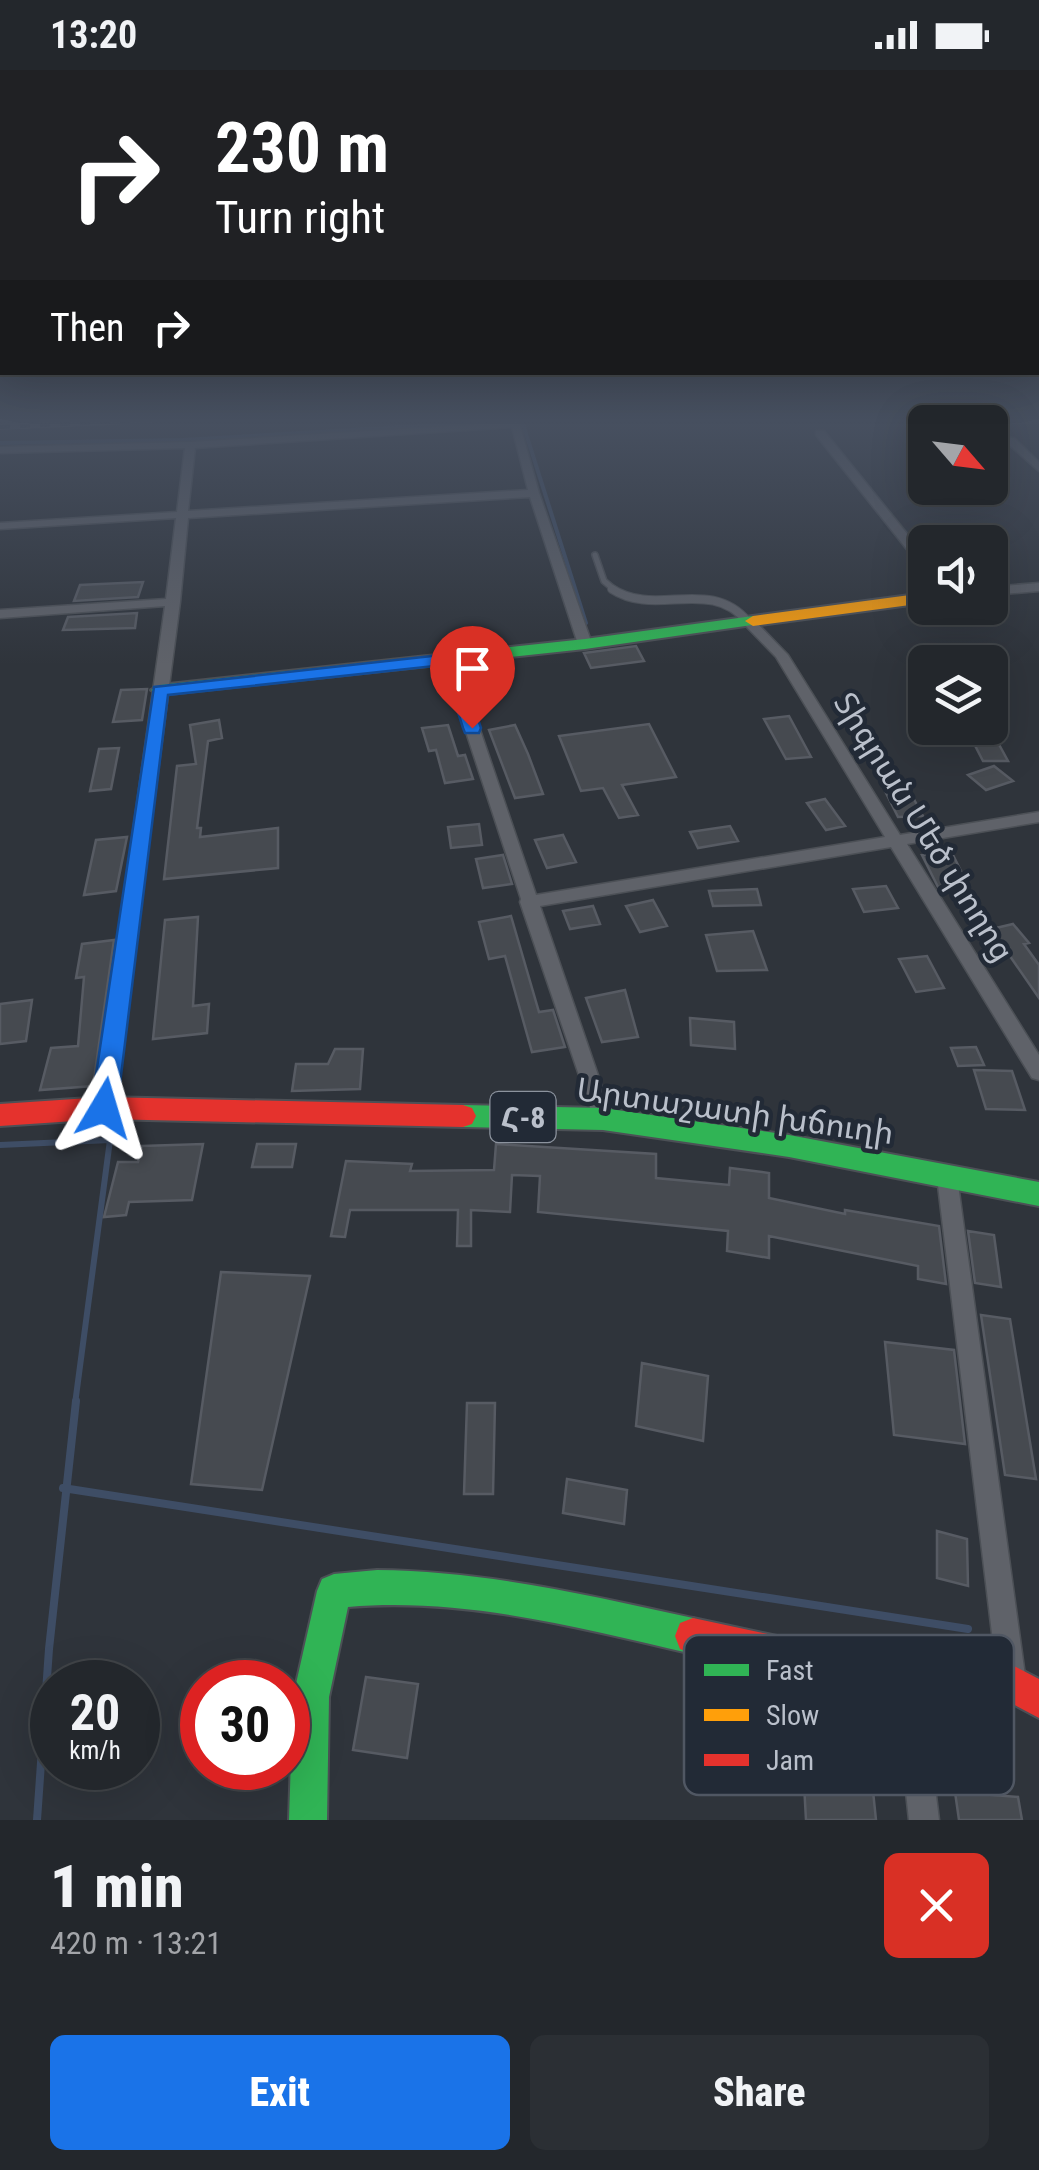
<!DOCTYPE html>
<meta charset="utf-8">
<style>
body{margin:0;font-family:"Roboto Condensed","Noto Sans Armenian",sans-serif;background:#2b2f34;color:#f1f3f6;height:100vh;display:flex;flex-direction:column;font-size:38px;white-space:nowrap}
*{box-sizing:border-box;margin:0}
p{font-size:32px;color:#a3a5a9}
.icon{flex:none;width:55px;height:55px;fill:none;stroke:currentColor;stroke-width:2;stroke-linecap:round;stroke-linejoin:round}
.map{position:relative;height:1750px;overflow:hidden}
.panel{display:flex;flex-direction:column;background:#23272c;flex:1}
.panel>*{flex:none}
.banner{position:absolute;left:0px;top:0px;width:1040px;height:305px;box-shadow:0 10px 40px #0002,0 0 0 2px #404448;background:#202124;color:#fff;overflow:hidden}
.needle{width:65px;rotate:118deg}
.tools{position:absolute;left:908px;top:335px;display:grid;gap:20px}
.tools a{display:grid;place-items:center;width:100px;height:100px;border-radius:15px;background:#23272c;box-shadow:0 10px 40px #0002,0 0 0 2px #404448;font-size:50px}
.speed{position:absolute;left:30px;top:1590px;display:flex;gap:20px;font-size:50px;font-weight:700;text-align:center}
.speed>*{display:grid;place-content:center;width:130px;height:130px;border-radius:50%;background:#23272c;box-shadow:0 10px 40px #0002,0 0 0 2px #404448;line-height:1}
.speed small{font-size:25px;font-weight:400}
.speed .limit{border:15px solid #d22;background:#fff;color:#111}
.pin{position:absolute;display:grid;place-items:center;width:85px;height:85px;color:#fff;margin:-102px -42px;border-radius:50% 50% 50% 0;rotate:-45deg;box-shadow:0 0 10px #0007}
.pin .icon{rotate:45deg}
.me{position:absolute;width:110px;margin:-55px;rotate:7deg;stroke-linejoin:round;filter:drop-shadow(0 0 8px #0008)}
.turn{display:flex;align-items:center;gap:35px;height:210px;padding:0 50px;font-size:45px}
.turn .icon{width:130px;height:130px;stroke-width:2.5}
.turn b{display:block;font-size:70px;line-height:85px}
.then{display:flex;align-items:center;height:95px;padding:0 50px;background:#0003;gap:20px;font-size:38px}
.round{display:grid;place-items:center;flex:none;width:105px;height:105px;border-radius:15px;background:#2b2f34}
.head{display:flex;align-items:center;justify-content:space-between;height:170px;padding:0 50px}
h1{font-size:60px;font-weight:800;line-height:75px}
.action{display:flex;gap:20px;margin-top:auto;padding:20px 50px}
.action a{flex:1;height:115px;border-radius:15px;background:#1a73e8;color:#fff;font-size:40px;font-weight:800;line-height:115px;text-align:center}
.action a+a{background:#2b2f34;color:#f1f3f6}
.status{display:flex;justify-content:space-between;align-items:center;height:70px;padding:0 50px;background:#23272c;direction:ltr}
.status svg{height:28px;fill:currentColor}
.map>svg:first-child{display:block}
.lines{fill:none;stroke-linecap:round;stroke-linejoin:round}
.stream-far2{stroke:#3e4d65;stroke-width:4}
.stream-far1{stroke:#3e4d65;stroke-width:6}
.stream{stroke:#3e4d65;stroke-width:8}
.building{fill:#464a50;stroke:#575b63;stroke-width:2.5}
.lane-far1-casing{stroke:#4c5056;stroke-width:8}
.lane-casing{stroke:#4c5056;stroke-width:10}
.street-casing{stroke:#4c5056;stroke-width:3}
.fast-casing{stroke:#4c5056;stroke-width:4}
.slow-casing{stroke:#4c5056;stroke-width:4}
.jam-casing{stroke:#4c5056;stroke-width:4}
.lane-far1{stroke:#5f6269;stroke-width:5}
.lane{stroke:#5f6269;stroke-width:8}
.street{fill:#5f6269;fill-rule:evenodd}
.fast{fill:#30b455;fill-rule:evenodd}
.slow{fill:#ff9f0a;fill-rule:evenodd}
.jam{fill:#e5322d;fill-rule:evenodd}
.rail-casing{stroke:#5d6167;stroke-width:6}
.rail{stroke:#222a36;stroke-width:4;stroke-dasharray:10;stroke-linecap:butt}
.route{fill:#1a73e8;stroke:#114b97;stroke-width:2.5}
.labels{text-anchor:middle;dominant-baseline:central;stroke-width:9;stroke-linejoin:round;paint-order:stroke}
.shield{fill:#222a36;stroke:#8c939e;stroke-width:2.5}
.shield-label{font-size:30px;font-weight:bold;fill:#bac0cb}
.street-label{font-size:32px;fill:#bac0cb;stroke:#222a36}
.key{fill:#222a36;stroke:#505763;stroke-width:2.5}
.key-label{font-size:28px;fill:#bac0cb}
</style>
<div class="status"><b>13:20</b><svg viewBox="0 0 49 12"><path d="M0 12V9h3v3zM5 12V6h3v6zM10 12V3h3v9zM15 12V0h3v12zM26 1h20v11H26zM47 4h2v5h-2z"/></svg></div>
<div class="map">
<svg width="1039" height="1750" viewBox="0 0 1039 1750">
<rect width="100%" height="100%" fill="#2f343b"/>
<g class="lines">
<path class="stream-far2" d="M522,351l64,202
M0,373l183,-3 338,-20"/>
<path class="stream-far1" d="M0,1075l110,-5 -35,264"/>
<path class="stream" d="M63,1418l905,141
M37,1750l12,-171 27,-248"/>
</g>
<path class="building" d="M143,512l-5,15 -64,4 6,-16z
M137,543l-2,15 -72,2 5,-13z
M636,576l8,15 -53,7 -7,-15z
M147,619l-5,31 -29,2 8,-32z
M789,646l22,41 -25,2 -22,-40z
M219,650l3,18 -14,3 -11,87h4l-1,9 78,-9v40l-114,11 13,-113 19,-2 -6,-39z
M649,654l27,53 -54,8 16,30 -19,3 -16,-30 -22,3 -22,-55z
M448,655l10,31 7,-1 8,24 -28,4 -9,-33 -7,1 -7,-23z
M515,655l13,29 15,40 -28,4 -26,-68z
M966,658h24l18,33h-25z
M119,678l-8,41 -21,2 9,-42z
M994,696l19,15 -27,9 -18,-15z
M910,722l13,24 -25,1 -12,-24z
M825,729l20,27 -19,4 -19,-27z
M479,754l3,21 -31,3 -3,-21z
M730,756l8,15 -40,7 -8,-16z
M563,765l13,27 -29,6 -12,-28z
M127,767l-11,54 -32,4 12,-55z
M952,783l16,32 -30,2 -16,-32z
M503,785l9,29 -29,4 -7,-29z
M886,816l12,22 -34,4 -11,-23z
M757,819l4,16 -48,1 -4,-15z
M653,830l14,26 -27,6 -14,-26z
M593,836l7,18 -30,5 -7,-18z
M511,846l28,96 14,-2 12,37 -33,5 -27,-96 -16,3 -10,-37z
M198,847l-5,89 16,-2 -2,29 -54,6 12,-119z
M1013,854l16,19 -5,1 15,21v33l-34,-49 -11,2 -15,-19z
M753,861l14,39 -50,1 -11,-36z
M114,870l-21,146 -53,4 11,-42 27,-2 6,-69 -8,1 6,-34z
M927,886l17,32 -28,4 -17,-33z
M625,920l13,47 -36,5 -16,-44z
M32,930l-6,41 -26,3v-40z
M690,948l44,4 1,27 -44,-4z
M976,977l8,18 -26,1 -7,-18z
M335,979h28l-3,40 -68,2 4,-27h32z
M974,1000l38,1 13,39 -39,-1z
M203,1074l-11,56 -63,2 -3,13 -22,2 14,-55h20l4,-16z
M257,1074h39l-4,23h-40z
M496,1074l160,10v24l73,7 1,-17 39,5v25l76,16v-4l94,16 7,58 -28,-5v-13l-149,-30v22l-42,-7 1,-20 -190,-19 2,-36 -28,-1 -2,37 -39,-2v36h-14l1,-36h-108l-5,27 -14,-1 15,-75 66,3 -2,7 84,-1z
M968,1161l26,4 7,52 -26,-4z
M221,1202l89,4 -48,214 -71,-6z
M981,1245l29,4 26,160 -31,-4z
M885,1272l69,8 11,94 -71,-9z
M642,1293l66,13 -5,65 -67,-15z
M467,1333h28l-2,91h-29z
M567,1409l60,11 -3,34 -61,-11z
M937,1461l30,8 1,47 -31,-8z
M366,1607l52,7 -11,74 -54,-8z
M804,1714l69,7 3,29h-70z
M955,1722l63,5 4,23h-63z"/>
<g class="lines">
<g class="lane-far1-casing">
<path id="lane-far1" d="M595,485l9,26 12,10"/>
</g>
<g class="lane-casing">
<path id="lane" d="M612,519c44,29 98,-13 136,33"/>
</g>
<g class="street-casing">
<path id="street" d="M519,352l20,71 53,151 -2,3h-10l-2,-3 -48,-147 -342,21 -8,84 -66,506 -3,6 -7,2 -7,-2 -3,-6 71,-502 -165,12v-8l166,-11 10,-81 -176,11v-6l177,-11 8,-64 -185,5v-6l190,-5zM512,357l16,63 -340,21 7,-63z
M816,361h8l101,125v12l-4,-1 -105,-132z
M1006,368h8l25,24v9l-33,-29z
M1039,513v8l-49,4v-8z
M748,548l5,1 35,36 112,180 139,-23v10l-132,22 132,211v25l-7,-2 -141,-231 -351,59 73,213 -3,6 -7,3 -7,-3 -76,-223 1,-3 -79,-240 7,-4 7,4 80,236 349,-58 -109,-180 -34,-35z
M947,1098l7,2 3,7 69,506 -4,10 -10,4 -10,-4 -4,-10 -61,-506 3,-7z
M908,1598l10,4 4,10 17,138h-30l-15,-138 4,-10z"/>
</g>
<g class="fast-casing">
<path id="fast" d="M753,546l6,2v6l-174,25 -425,46 -9,-5 9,-5 425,-46z
M463,1035l140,3 186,27 250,47v24l-250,-49 -186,-27 -140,-3 -9,-3 -4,-8 4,-8z
M377,1500c108,1 211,25 316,48l13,5 5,13 -5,13 -13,5c-113,-26 -228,-57 -345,-47l-19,90 -2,123h-38l4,-123 24,-106 5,-12 12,-5z"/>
</g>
<g class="slow-casing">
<path id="slow" d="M925,523v10l-172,23 -8,-5 8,-5z"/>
</g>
<g class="jam-casing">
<path id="jam" d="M104,1027l359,8 9,3 4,8 -4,8 -9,3 -359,-8 -104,7v-22z
M693,1548l215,46 104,1 27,14v39l-32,-17 -99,-1 -215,-46 -13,-5 -5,-13 5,-13z"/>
</g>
<use href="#lane-far1" class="lane-far1"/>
<use href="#lane" class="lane"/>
<use href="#street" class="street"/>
<use href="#fast" class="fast"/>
<use href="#slow" class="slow"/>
<use href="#jam" class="jam"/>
<g class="rail-casing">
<path id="rail" d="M0,357l151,-7"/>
</g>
<use href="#rail" class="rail"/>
</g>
<linearGradient id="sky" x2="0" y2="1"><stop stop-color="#1a1d20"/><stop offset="0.59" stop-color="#475060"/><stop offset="1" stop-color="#475060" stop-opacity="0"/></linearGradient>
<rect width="1039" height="595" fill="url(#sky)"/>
<path class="route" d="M450,584l8,5 23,69 -2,5h-14l-2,-5 -20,-63 -275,30 -51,413 -4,8 -9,3 -9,-3 -4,-8 63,-421z"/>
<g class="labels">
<rect class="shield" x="490.5" y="1022" width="65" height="50" rx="8"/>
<g class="shield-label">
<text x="523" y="1047">Հ-8</text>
</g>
<g class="street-label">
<text transform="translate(924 757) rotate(58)">Տիգրան Մեծ փողոց</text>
<text transform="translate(735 1041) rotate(8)">Արտաշատի խճուղի</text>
</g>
</g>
<rect x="684" y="1565" width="330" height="160" rx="15" class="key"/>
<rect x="704" y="1594" width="45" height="12" fill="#30b455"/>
<rect x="704" y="1639" width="45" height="12" fill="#ff9f0a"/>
<rect x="704" y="1684" width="45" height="12" fill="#e5322d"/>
<g class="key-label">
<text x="766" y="1610">Fast</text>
<text x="766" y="1655">Slow</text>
<text x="766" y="1700">Jam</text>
</g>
</svg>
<div class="tools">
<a><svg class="needle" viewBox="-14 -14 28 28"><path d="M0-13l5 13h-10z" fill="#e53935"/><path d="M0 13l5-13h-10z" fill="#a3a5a9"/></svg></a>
<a><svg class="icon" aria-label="sound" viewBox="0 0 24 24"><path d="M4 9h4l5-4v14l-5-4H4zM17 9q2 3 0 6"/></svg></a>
<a><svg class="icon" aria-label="layers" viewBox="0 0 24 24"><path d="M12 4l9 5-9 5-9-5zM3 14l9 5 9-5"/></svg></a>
</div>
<div class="speed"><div>20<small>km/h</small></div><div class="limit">30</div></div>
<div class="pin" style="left:472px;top:658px;background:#d93025"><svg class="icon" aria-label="arrive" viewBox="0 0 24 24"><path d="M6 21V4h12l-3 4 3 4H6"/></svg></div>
<svg class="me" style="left:104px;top:1038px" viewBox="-20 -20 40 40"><path d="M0-17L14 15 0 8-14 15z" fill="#1a73e8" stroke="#fff" stroke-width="4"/></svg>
<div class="banner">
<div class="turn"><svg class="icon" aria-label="right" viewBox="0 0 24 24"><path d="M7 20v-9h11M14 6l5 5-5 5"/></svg><div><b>230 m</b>Turn right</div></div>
<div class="then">Then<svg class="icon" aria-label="right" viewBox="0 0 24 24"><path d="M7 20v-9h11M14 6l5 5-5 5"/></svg></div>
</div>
</div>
<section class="panel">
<div class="head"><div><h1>1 min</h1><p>420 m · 13:21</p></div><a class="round" style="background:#d93025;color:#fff"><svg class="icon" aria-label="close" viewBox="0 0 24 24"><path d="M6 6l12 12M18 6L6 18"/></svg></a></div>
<div class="action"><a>Exit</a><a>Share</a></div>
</section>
